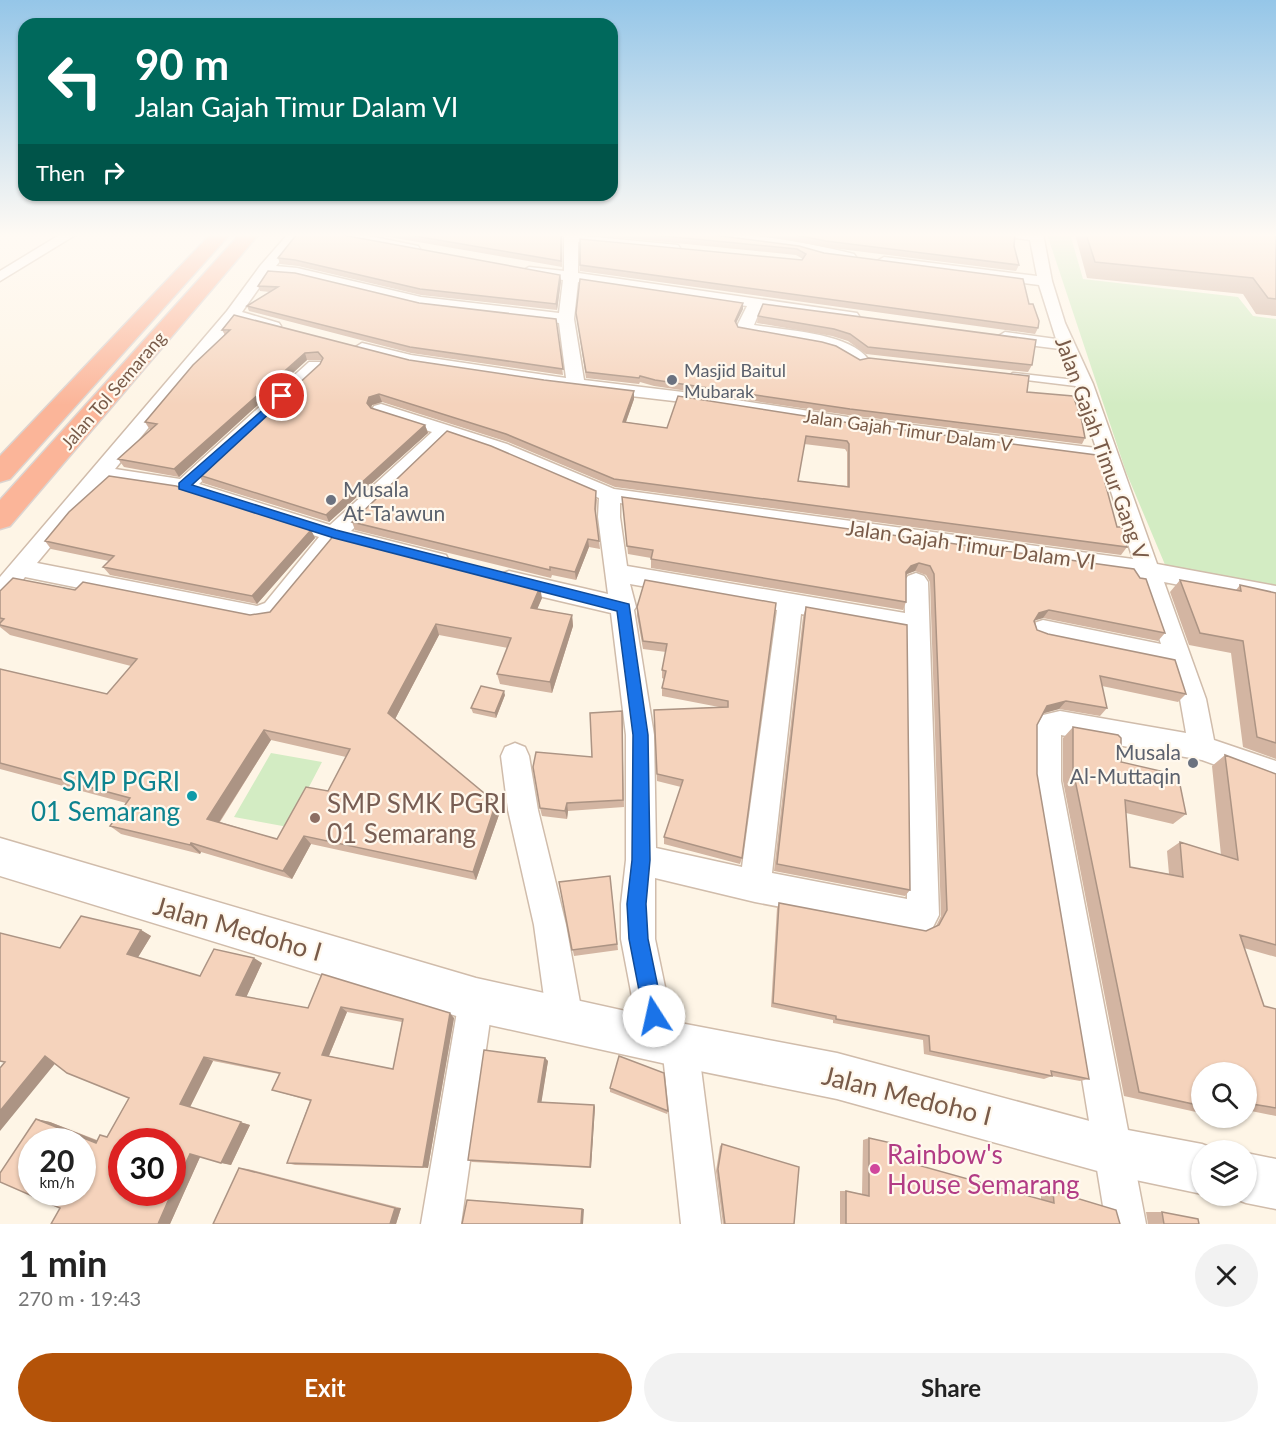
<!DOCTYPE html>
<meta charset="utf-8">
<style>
body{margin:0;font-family:Lato,sans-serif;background:#f2f2f2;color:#222;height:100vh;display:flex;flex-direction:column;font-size:22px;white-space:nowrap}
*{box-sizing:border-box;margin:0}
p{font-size:20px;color:#767676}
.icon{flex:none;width:33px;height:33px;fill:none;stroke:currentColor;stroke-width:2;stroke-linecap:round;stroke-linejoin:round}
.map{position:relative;height:1224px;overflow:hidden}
.side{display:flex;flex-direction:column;background:#fff;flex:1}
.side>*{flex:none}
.hud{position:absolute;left:18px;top:18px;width:600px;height:183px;border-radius:18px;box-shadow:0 2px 4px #0004;background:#00695c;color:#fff;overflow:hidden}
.buttons{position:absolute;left:1191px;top:1062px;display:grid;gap:12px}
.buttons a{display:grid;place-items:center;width:66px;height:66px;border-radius:50%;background:#fff;box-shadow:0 2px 4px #0004;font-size:30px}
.speed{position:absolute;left:18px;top:1128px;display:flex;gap:12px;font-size:30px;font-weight:700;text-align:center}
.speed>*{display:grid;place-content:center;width:78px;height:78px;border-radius:50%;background:#fff;box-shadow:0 2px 4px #0004;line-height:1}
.speed small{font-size:15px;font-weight:400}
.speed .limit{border:9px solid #d22;background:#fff;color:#111}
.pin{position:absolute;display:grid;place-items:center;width:51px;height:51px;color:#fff;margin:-26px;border:3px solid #fff;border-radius:50%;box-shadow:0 2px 6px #0007}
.me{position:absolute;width:66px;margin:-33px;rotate:350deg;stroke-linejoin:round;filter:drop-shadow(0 0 4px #0008)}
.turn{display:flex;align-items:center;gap:21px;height:126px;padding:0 18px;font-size:27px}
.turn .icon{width:78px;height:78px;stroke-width:2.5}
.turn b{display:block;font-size:42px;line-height:51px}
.then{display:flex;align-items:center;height:57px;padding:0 18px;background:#0003;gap:12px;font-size:22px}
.round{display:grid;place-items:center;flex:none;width:63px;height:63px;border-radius:32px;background:#f2f2f2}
.overview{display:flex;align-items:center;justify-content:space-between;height:102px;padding:0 18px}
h1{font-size:36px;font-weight:700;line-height:45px}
.primary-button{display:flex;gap:12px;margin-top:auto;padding:12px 18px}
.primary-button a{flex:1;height:69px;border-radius:36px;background:#b45309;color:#fff;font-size:24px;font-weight:700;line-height:69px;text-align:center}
.primary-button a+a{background:#f2f2f2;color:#222}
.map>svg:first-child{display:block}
.green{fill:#d3ecc3}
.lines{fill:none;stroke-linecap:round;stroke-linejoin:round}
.service-casing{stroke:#d0bcab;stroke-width:3}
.minor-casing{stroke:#d0bcab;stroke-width:3}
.tertiary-casing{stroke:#d0bcab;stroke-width:3}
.motorway-casing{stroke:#dcd4d0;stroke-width:3}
.service{fill:#fff;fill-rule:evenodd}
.minor{fill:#fff;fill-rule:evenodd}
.tertiary{fill:#fff;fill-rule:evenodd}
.motorway{fill:#fbb599;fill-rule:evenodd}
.wall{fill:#d3b5a2;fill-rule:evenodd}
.shaded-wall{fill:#ac9484}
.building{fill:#f5d3bc;stroke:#ac9484;stroke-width:1.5;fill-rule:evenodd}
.route{fill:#1a73e8;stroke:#114b97;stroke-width:1.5}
.worship-dot{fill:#6b7280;stroke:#fff8ed;stroke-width:2}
.culture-dot{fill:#0f9aa8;stroke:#fff8ed;stroke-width:2}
.education-dot{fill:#8d6e63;stroke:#fff8ed;stroke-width:2}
.hotel-dot{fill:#d1479c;stroke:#fff8ed;stroke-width:2}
.labels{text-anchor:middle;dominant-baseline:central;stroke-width:4.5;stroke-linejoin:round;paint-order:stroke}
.far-worship-label{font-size:18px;fill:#5b616d;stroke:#fff8ed;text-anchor:start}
.far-street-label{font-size:18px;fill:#795b49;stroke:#fff8ed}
.street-label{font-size:21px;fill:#795b49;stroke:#fff8ed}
.worship-label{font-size:21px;fill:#5b616d;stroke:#fff8ed;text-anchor:start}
.near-culture-label{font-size:26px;fill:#0d838f;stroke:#fff8ed;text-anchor:end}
.near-education-label{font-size:26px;fill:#785e54;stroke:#fff8ed;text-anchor:start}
.near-street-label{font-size:26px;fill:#795b49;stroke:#fff8ed}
.near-hotel-label{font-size:26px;fill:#b23c85;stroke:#fff8ed;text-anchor:start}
</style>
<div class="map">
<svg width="1276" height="1224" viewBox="0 0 1276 1224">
<rect width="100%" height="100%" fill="#fef5e6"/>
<path class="green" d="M1047,234h23l13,45 155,18 15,19 23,3v270l-110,-22 -40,-95z
M271,753l51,9 -34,65 -54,-10z"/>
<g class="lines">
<g class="service-casing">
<path id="service" d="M1013,373l71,8 4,3 -4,3 -74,-9 -1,-2z"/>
</g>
<g class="minor-casing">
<path id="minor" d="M61,234h16l-77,47v-10z
M288,234h14l-26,32 21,2 124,29 138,16 4,-33 -34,-5 -7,-4 7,-4 35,4v-37l114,11 2,3 -7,4 -95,-10v31l279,40 2,3 -8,5 -90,-13 -7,17c30,5 96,8 114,34l-2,4 -6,1 -25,-14 -14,-4 -83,-15 -2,-3 11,-22 -169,-24 -4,37 10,61 107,13 157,24 248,31 -21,-64 -15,-35 -55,-7 -8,-5 8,-5 51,7 -17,-54 -155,-20 -7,-4 7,-4 153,19 -7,-36 -22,-3 -2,-3h37l9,47 13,42 28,61 64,180 119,22v18l-112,-22 42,117 8,41 62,21v26l-74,-27 -141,-25v46l85,443h-40l-73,-443v-49l10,-17 17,-4 126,22 -6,-34 -11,-33 -126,-26 -9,-3 -3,-7 3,-7 9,-3 118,24 -22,-67 -519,-74v14l7,49 278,47 -1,-31 4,-6 8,-3 8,3 4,6 11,333 -7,14 -11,5 -166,-32 -100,-24v61l19,91 6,-3 13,5 5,13 23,179h-40l-18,-169 -5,2 -13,-5 -5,-13 -19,-100v-35l5,-44v-125l-15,-122 -102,-24 -8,-3 -4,-6 4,-6 8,-3 99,23 -10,-77 1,-19 -106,-46 -45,-15 -97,94 95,24 3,6 -3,6 -8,2 -99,-26 -58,72 -5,6 -19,3 -232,-47 -17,23 -8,3v-26l227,-266 33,-45zM269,274l28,2 124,31 138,16 7,55 -155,-23 -49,-12 -8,5 2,4 55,13 134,21 146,17 157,26 253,32 32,98 -519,-70 -107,-45 -126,-40 -7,2 -2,4 2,4 58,18 -102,93 -131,-41 122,-114 3,-4 -3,-4h-12l-129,117 -65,-10 121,-149 37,11 6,-2 2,-3 -2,-3 -37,-11zM106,480l76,12 137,45 -54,66 -8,3 -220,-43zM630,584l147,26 -35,257 -86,-19 -2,-113 -20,-125 2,-3zM801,614l104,18 2,267 -135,-26z
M333,234h26l59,12 2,3 -7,4 -73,-15z
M700,234c51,-2 104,8 154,20l2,3 -7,4 -51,-11 -91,-12z
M515,743l10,4 4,9 9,54 28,115 17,94 -6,12 -12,6 -12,-6 -6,-12 -13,-94 -26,-115 -7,-54 4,-9z
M476,983l12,5 5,12 -32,224h-40l38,-224 5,-12z"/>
</g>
<g class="tertiary-casing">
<path id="tertiary" d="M0,838l476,140 204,45 157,30 275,74 90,17 15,6h-15v44l-90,-19 -275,-76 -157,-32 -204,-45 -476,-146z
M1246,1153l30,6v50l-30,-6 -18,-7h18z"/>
</g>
<g class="motorway-casing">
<path id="motorway" d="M211,234h19l-220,245 -10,3v-26z
M240,234h19l-249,292 -10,3v-29z"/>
</g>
<use href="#service" class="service"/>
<use href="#minor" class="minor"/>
<use href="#tertiary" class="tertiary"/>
<use href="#motorway" class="motorway"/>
</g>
<path class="wall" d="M338,234l222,41 1,6 -4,29 -136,-15 -123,-29 -18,-2 -2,-6z
M372,234h190v33z
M585,234h121l118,19 205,51 9,24 -3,6 -455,-63v-32l222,21 1,-1 -7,-4z
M759,234h254l1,12 5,19 -3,6 -192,-24z
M1075,234h201v82l-20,-2 -13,-20 -156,-16z
M268,271l151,32 137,16 7,56 -152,-22 -162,-42 -2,-5 23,-14 -10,-1 -2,-5z
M743,303v6l-7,14 2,4 122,33 167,32 58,46 -3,6 -234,-29 -194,-29 -14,-4 -1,2 -53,-6 -10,-65z
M763,304l269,61 -4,7 -162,-18 -18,-13 -16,-5 -75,-13 1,-7z
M222,330l187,30 225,39 -8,23 41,6 11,-32 432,84 -4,7 11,40 10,20 -6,8 -506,-68 -107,-45 -126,-40 -10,3 -1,3 54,17 3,8 -99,89 -126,-39 -4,-8 121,-111 2,-3 -1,-1h-14l-128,117 -55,-10 -6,-8 32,-29 -5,-8 80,-87zM804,444l41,5 2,3v34l-49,-5z
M622,497l512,72 31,64 -7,8 -115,-23 -8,2 2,10 149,64 -8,8 -76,-16 5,22 -7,8 -41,-7 -16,4 -6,12v49l52,305 -9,2 -28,-5 -8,3 -120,-25 -1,-14 -90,-17v-3l-62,-13 6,-99 2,-5 147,28 10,-5 5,-10 -11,-334 -4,-7 -11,-4 -8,3 -1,2v26l-3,8 -252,-42v-10l-23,-4z
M597,499l-1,15 4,35 -11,-2 -13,33 -24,-5 -1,3 -196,-48 -3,-8z
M311,530l4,8 -58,66 -147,-29 -7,-8 6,-6 -58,-12 -6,-8z
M1180,580l56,10 4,-5 36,8v166l-33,-12 -12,-94 -42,-8 -19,-53z
M75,590l175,25 292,-17 -5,11 35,6 1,11 -21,67 -52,-9 -3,-10 11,-26 -69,-13 -44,84 105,93 -24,68 -165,-36 -19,35 -91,-27 -1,2 -79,-20 -11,-8 16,-23 -126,-34v-100l107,25 24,-28 -121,-31 -10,-8v-36zM271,740l75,17 -18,34 -51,48 -57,-17z
M776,603l-34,255 -2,6 -76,-20v-7l17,-50 -24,-6 -3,-71 65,-3 -57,-11v-8l2,-9 -2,-1v-8l4,-18 -23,-3 -6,-33v-9z
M806,607l104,283 -5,6 -131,-25 29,-254z
M505,695l-9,23 -23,-5 -2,-5z
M622,711l2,96 -56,4 -1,8 -25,-3 -2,-8 52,-51z
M1073,727l48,35 65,52 -13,10 -47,-11 4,54 39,7 -2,-23 13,-9 41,13 -9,-89 13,-11 51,19v183l-32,-9 20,58 12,3v107l-30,-6v-38h-44v39l-6,1 -72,-16 -61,-315v-43z
M610,876l8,74 -44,6 -15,-74z
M141,930l10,6 -13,21 62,19 62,-13 -16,34 62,11 14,-34 132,44 -26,150 -133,-3 -8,-2 23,-62 -38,-11 7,-16 -66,-13 -23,46 60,18 -19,40 -31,-8 -30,67 -110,-16 -24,-89 14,3 47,18 3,-5 7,2 22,-39 -74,-34 -55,-2v-129l60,15zM347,1012l55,10 -9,47 -64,-13z
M545,1058l3,3 -7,41 53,3 1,2 -4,61 -119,-6 -4,-2z
M610,1088l58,23 -1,3 -57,-22z
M869,1138l27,21 145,41v-9h12l67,33h-280v-33h6l16,3 1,-54z
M722,1144l72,80h-71l-7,-53 4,-25z
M239,1168l9,1 153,39 -5,16z
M1146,1212h16l37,12h-51z"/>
<path class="shaded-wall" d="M560,275l1,6 -4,29 -1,-6z
M743,303v6l-9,18 1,-6z
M305,353l2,7 -128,117 -5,-8z
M634,391v8l-11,31v-8z
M379,394l3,8 -10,3 -2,6 -3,-8 2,-6z
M425,425l3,8 -99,89 -3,-7z
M311,530l4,8 -58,66 -5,-8z
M588,539l1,8 -13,33 -1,-8z
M919,563l-4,8 -8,3 -5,7 4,-9 5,-6z
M540,587l2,11 -9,21 -2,-11z
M1049,610l-6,8 -10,3 6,-8z
M572,615l1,11 -21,67 -2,-11z
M436,624l3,11 -46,88 -5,-10z
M504,691l1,4 -9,23 -1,-5z
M1066,701l-7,8 -18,5 6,-8z
M264,730l7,10 -55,87 -9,-8z
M496,803l4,9 -24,68 -3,-8z
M567,803l1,8 -1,8 -2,-8z
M304,836l7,8 -19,35 -9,-8z
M191,843l10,9 -1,2 -10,-9z
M141,930l10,6 -14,23 -10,-5z
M254,958l8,5 -17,37 -9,-5z
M341,1007l6,5 -19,46 -6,-3z
M450,1013l4,5 -26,150 -5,-1z
M45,1056l13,4 -58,71v-20z
M204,1057l9,4 -23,46 60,18 -19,40 -10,-2 -41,-59z
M545,1058l3,3 -7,44 -3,-3z
M594,1105l1,2 -4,61 -1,-1z
M36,1119l14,3 58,23 -12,-2z
M190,1154l11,1 -31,69h-12z
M395,1208h6l-5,16h-6z
M582,1209h2l-1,15h-2z"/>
<path class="building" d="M297,234h40l223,41 -4,29 -136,-15 -125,-29 -17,-2z
M403,234h158v27z
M643,234h63l93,12 25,7 199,26 6,25h4l6,17 -1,7 -458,-63v-26l222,21 4,-6 -9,-5z
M791,234h224l-1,12 5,19 -193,-24z
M1086,234h190v65l-8,-1 -15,-20 -158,-16z
M268,271l27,2 124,30 137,16 7,50 -153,-22 -163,-41 31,-19 -20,-1z
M580,279l163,24 -8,18 3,6 84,15 14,4 24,14 9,-2 160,18 -2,16 46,4 8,21 4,21 -235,-29 -195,-29 -15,-4 -1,2 -53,-6 -10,-59z
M763,304l273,36 -4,25 -164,-18 -18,-13 -16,-5 -76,-13z
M234,315l175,45 135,20 90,11 -11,31 44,6 11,-32 172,27 254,33 6,24 -6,-1 13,48h5l5,20 -513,-68 -108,-45 -127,-40 -10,3 -2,6 4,5 54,17 -99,90 -127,-40 121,-111 3,-6 -5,-6 -13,1 -131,116 -56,-10 39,-35 -12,-2 48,-57 37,-35h-8zM806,436l41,5 2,3v43l-51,-6z
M447,431l44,15 105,45 -1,18 4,32 -11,-2 -13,33 -25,-5v3l-198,-48z
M109,476l67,10 135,44 -59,66 -149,-29 11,-11 -69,-15 24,-29z
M622,497l512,72 6,9 6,1 19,54 -116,-23 -10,3 -5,8 3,9 11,4 127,26 11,34 -86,-18 7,32 -41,-7 -19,5 -10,19v49l52,305 -38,-8 1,5 -122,-25 -1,-15 -93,-17v-3l-63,-13 6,-100 147,28 13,-6 8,-15 -13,-336 -4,-8 -11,-3 -8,3 -5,6v30l-255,-43 2,-9 -26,-4z
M335,534l205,53 -9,21 41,7 -22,67 -53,-8 14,-36 -75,-14 -48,89 108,90 -23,69 -169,-36 -21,35 -92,-28 -1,2 -80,-19 20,-28 -130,-35v-94l107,25 30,-35 -137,-34v-2l4,-4 -4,-1v-27l13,-13 62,12 8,-8 167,33 20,-3zM264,730l86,19 -22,42 -22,-4 -29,52 -70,-20z
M645,580l131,23 -34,255 -78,-21 19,-57 -26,-6 -3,-64 74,-3v-6l-66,-13 4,-17 -4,-1 5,-26 -24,-3 -6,-34z
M1180,580l61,11 -1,-6 36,8v150l-19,-6 -14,-96 -43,-8z
M806,607l101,18 3,265 -133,-26z
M481,686l23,5 -9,22 -24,-5z
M622,711l1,89 -56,3 -2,8 -25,-3 -7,-41 3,-15 56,5 -2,-44z
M1073,727l45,8 3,3v24l57,13 8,39 -61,-14 5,67 53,10 -3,-35 58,18 -13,-105 51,19v171l-36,-10 24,71 12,3v99l-30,-5v-31h-44v34l-63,-14 -66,-322z
M610,876l7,68 -45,6 -13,-68z
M81,916l60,14 -14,24 73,22 14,-27 40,9 -18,37 72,13 14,-34 128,39 -27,154 -136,-4 24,-63 -39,-10 8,-17 -76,-16 -24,47 61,18 -20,41 -31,-9 -18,38v-50h-50v50h50l-14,32h-107l9,-16 -60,-26v-9l36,-54 60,24 4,-8 7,2 22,-39 -62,-25 -22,-17 -45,55v-43l5,-6 -5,-1v-128l60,15zM341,1007l62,12 -10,50 -71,-14zM32,1142h50v50h-50z
M484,1050l61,8 -7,44 56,3 -4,62 -122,-7z
M619,1056l45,17 4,38 -58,-23z
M869,1138l27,6v15l158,44 -1,-12 63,19 4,14h-274v-33l23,5z
M722,1144l77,23 -5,57h-69l-7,-55z
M239,1168l156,40 -5,16h-177z
M467,1200l115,9 -1,15h-119z
M1162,1212l36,7 1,5h-35z"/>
<linearGradient id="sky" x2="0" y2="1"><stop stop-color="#95c6e8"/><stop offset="0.58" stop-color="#fffaf4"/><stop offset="1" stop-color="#fffaf4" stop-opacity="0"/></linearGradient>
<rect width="1276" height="405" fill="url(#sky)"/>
<path class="route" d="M282,393l4,1v4l-94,87 144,45 293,74 19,131 2,125 -4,44 2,35 16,77 -3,7 -7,3 -7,-3 -3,-7 -15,-77 -2,-35 5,-44 1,-125 -16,-124 -283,-73 -155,-49v-6z"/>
<g class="worship-dot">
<circle cx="672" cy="380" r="6"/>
<circle cx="331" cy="500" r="6"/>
<circle cx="1193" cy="763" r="6"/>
</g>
<circle class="culture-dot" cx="192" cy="796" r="6"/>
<circle class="education-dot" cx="315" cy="818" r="6"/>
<circle class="hotel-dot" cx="875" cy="1169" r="6"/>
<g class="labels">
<g class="far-worship-label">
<text x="684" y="370">Masjid Baitul<tspan x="684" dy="21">Mubarak</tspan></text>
</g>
<g class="far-street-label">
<text transform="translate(113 390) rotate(-49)">Jalan Tol Semarang</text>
<text transform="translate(908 430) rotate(8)">Jalan Gajah Timur Dalam V</text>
</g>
<g class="street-label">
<text transform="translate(1103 448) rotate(70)">Jalan Gajah Timur Gang V</text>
<text transform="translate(971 544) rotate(8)">Jalan Gajah Timur Dalam VI</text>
</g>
<g class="worship-label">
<text x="343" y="488">Musala<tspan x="343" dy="24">At-Ta'awun</tspan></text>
<text x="1181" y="751" text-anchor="end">Musala<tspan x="1181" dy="24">Al-Muttaqin</tspan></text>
</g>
<g class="near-culture-label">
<text x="180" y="781">SMP PGRI<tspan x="180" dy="30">01 Semarang</tspan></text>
</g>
<g class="near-education-label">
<text x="327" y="803">SMP SMK PGRI<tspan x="327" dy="30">01 Semarang</tspan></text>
</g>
<g class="near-street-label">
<text transform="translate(238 928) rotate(16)">Jalan Medoho I</text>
<text transform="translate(907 1095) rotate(14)">Jalan Medoho I</text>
</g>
<g class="near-hotel-label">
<text x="887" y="1154">Rainbow's<tspan x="887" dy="30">House Semarang</tspan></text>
</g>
</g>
</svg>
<div class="buttons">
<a><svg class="icon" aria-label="search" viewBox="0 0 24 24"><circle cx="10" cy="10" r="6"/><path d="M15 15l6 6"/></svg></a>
<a><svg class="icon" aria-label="layers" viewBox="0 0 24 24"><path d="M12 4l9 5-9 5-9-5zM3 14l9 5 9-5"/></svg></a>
</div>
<div class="speed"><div>20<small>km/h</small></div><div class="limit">30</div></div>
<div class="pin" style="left:282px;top:396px;background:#d93025"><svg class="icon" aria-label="arrive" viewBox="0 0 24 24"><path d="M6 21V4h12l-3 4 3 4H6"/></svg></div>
<svg class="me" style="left:654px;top:1016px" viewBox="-20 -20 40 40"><circle r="19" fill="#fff"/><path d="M0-13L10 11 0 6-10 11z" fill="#1a73e8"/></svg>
<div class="hud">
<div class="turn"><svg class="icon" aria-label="left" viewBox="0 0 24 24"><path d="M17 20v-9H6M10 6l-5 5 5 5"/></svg><div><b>90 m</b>Jalan Gajah Timur Dalam VI</div></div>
<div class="then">Then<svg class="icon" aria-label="right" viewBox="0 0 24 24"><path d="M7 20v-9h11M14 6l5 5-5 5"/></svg></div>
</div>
</div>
<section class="side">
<div class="overview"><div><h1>1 min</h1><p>270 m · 19:43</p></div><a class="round"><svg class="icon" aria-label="close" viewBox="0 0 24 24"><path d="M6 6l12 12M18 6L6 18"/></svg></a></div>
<div class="primary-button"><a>Exit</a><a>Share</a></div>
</section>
